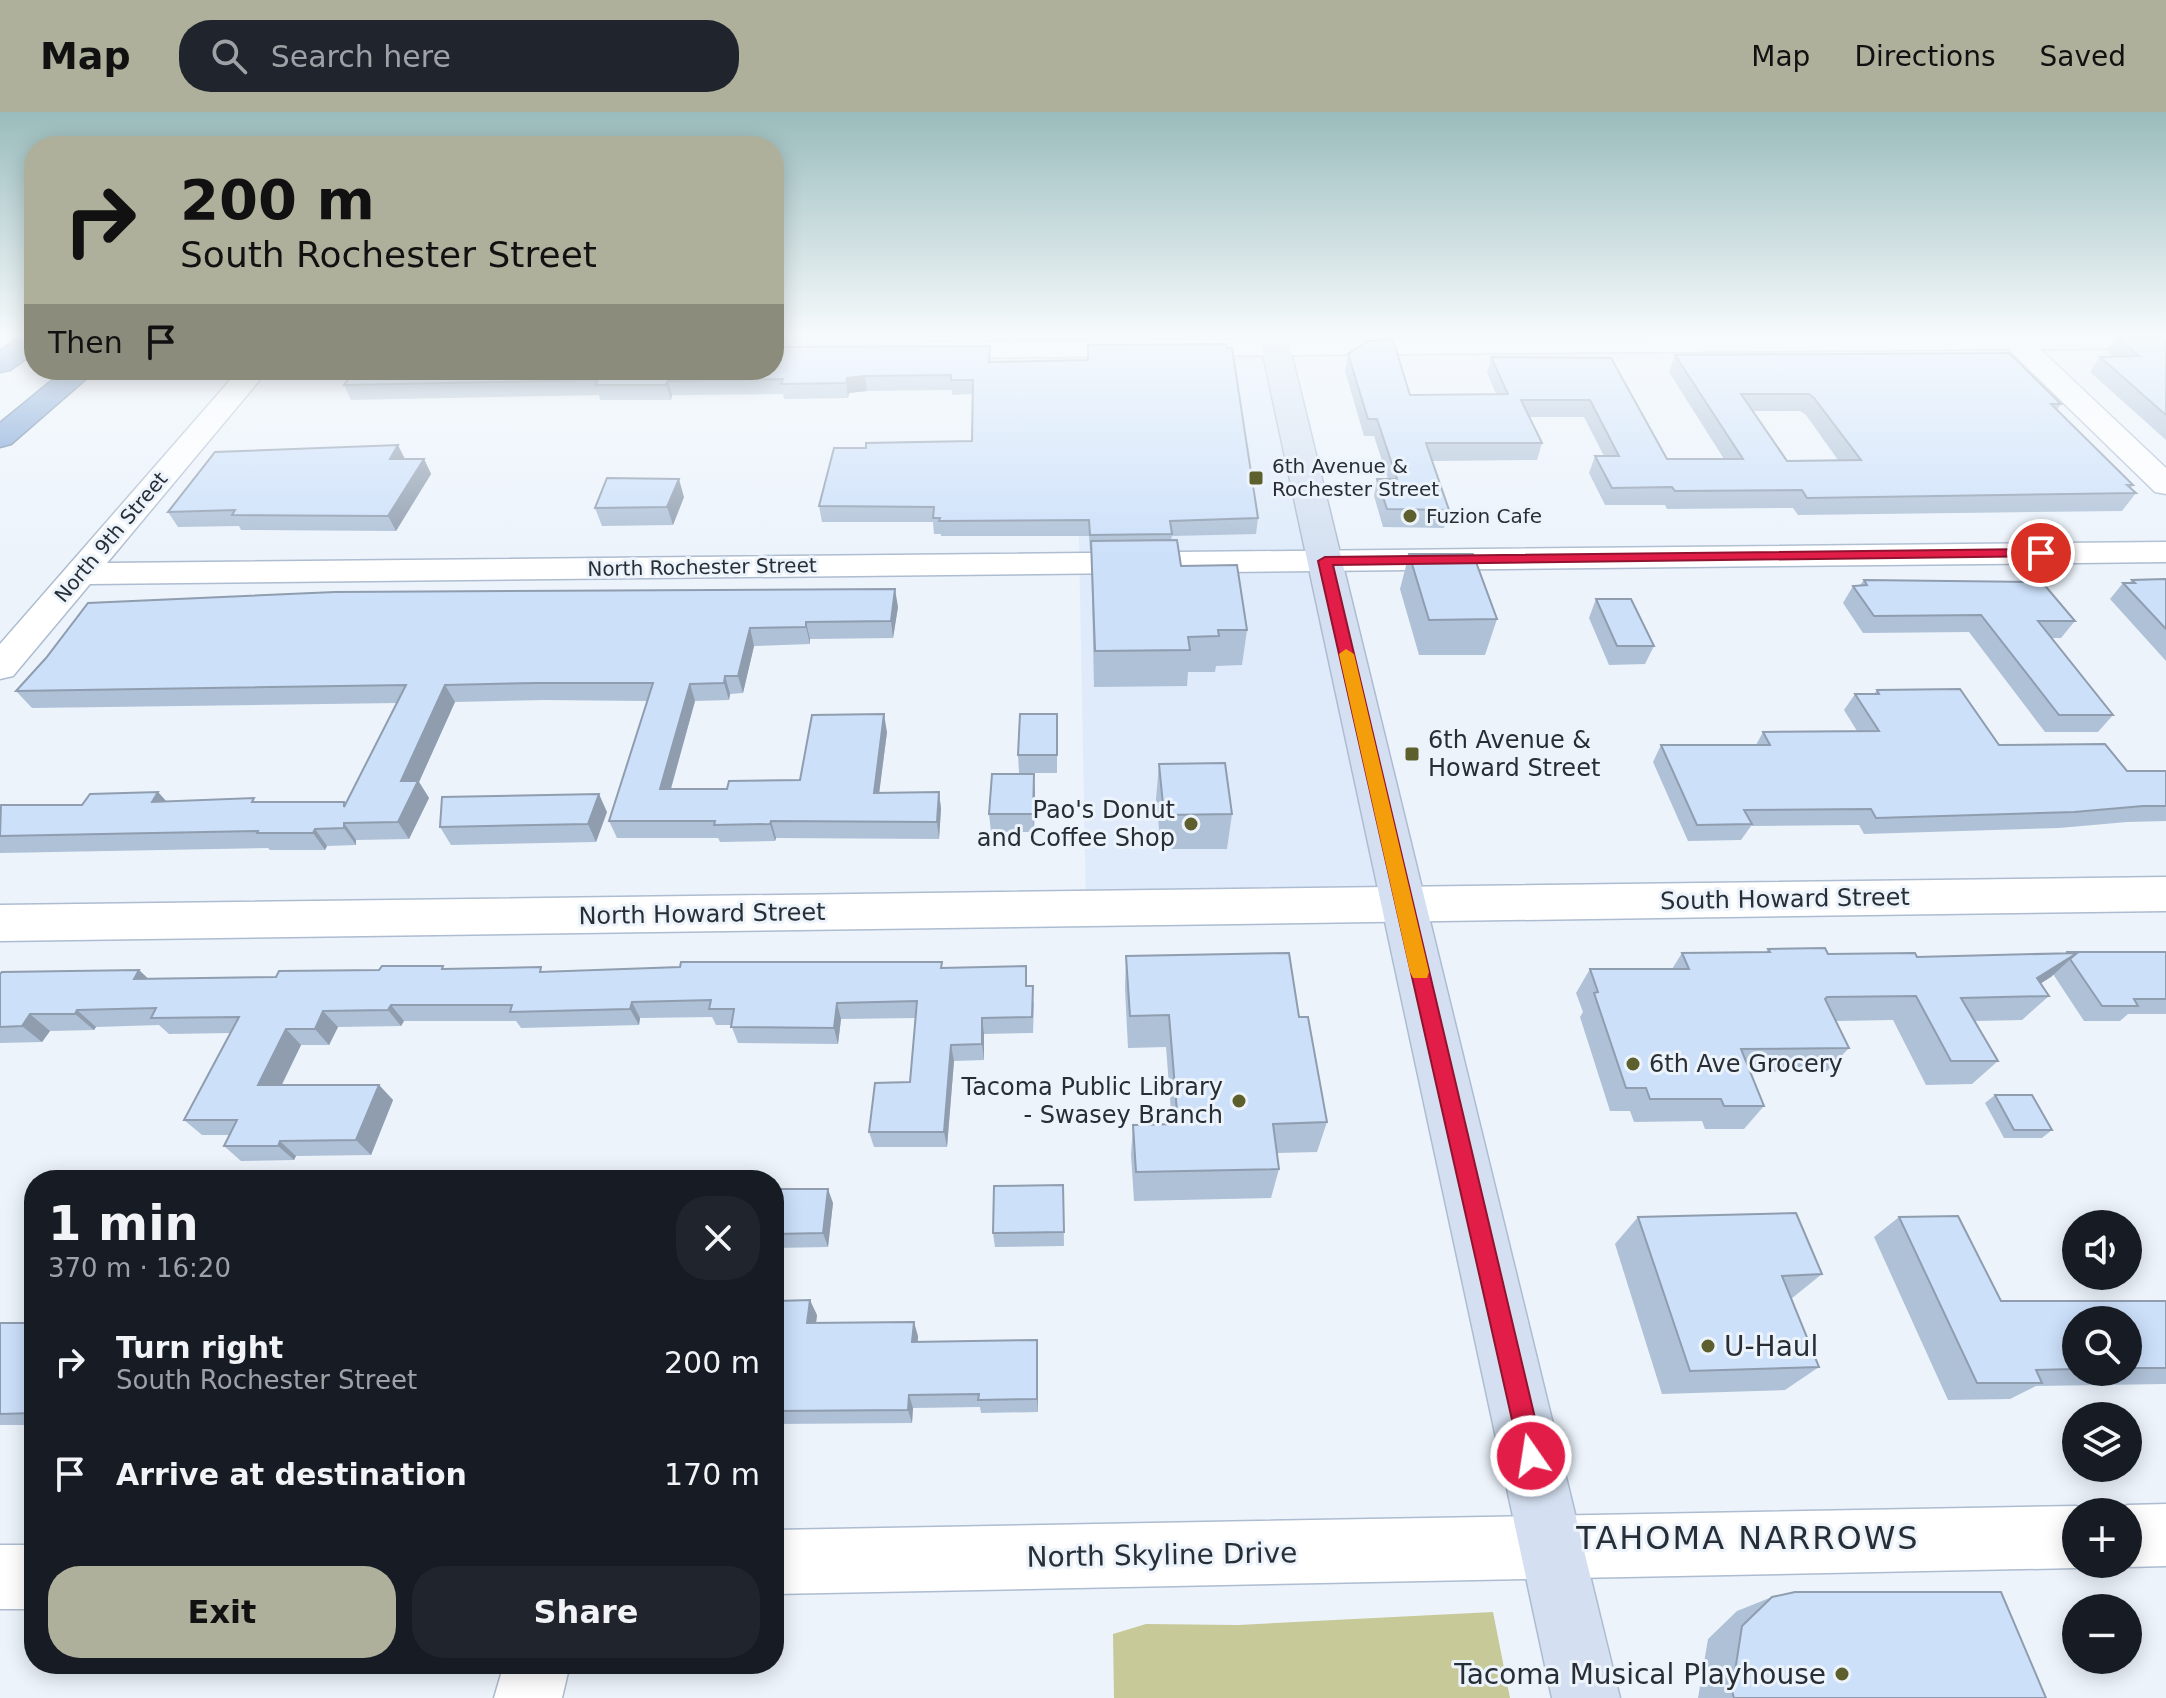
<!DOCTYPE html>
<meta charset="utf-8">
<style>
body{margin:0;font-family:"DejaVu Sans",sans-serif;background:#20242c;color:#f1f3f6;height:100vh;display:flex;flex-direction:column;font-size:30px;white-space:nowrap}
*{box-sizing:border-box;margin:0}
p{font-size:26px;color:#9ea1a6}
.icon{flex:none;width:44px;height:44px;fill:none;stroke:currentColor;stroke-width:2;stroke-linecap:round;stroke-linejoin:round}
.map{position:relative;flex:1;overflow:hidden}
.panel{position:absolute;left:24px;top:1058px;width:760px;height:504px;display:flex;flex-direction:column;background:#171b24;border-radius:32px;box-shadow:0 4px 20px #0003}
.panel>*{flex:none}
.banner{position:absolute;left:24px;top:24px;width:760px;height:244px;border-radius:32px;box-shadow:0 4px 20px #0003;background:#aeb09b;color:#111;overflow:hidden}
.buttons{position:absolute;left:2062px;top:1098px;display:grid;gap:16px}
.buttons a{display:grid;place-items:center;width:80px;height:80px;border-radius:50%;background:#171b24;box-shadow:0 4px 20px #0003;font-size:40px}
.pin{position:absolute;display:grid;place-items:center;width:68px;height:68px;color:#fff;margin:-34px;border:4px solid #fff;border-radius:50%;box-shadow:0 2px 8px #0007}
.me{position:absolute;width:88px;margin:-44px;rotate:347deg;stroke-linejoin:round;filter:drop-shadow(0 0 6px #0008)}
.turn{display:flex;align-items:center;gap:28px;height:168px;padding:0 24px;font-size:36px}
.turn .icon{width:104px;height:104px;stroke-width:2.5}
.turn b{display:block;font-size:56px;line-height:68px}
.then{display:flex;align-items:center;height:76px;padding:0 24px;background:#0003;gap:16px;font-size:30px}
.round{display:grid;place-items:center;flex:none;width:84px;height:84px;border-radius:32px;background:#20242c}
.headline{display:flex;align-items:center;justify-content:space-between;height:136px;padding:0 24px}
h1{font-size:48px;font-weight:800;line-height:60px}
.primary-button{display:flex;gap:16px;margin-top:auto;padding:16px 24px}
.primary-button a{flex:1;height:92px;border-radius:32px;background:#aeb09b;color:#111;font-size:32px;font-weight:800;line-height:92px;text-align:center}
.primary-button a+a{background:#20242c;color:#f1f3f6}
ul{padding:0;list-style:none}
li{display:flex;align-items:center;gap:24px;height:112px;padding:0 24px}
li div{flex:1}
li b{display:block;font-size:30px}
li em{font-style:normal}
header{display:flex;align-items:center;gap:48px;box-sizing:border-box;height:112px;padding:0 40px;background:#aeb09b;color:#111}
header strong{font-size:38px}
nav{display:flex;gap:44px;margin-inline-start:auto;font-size:28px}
.search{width:560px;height:72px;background:#20242c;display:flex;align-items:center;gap:20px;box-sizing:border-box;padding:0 28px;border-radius:32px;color:#9ea1a6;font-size:30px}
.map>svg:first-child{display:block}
.built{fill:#dfebfb}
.green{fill:#c7c998}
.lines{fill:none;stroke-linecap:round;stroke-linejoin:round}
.minor-casing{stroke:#adbcd0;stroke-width:3}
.secondary-casing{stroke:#adbcd0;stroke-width:3}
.motorway-casing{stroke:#567399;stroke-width:3}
.minor{fill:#fff;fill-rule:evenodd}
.secondary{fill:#d4e0f1;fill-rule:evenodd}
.motorway{fill:#6e98cf;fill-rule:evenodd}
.wall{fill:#afc1d7;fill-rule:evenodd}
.shaded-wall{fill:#8f9daf}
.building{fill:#cce0fa;stroke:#8f9daf;stroke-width:2;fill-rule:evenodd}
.route{fill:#e11d48;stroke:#92132f;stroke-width:2}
.slow{fill:#f59e0b}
.poi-dot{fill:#5d5f2c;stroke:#ecf3fb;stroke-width:3}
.labels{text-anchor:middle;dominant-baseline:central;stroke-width:6;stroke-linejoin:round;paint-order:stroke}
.far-poi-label{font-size:20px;fill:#282e36;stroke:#ecf3fb;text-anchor:start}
.far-street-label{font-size:20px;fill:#282e36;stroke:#ecf3fb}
.poi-label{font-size:24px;fill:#282e36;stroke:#ecf3fb;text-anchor:start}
.street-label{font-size:24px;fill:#282e36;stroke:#ecf3fb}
.near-poi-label{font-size:28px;fill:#282e36;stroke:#ecf3fb;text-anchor:start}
.near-street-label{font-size:28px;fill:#282e36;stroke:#ecf3fb}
.near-neighbourhood-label{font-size:32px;letter-spacing:2px;fill:#282e36;stroke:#ecf3fb}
</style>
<header>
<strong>Map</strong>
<div class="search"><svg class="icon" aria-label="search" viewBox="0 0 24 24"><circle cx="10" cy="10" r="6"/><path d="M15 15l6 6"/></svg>Search here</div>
<nav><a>Map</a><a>Directions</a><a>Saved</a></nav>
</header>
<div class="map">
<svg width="2166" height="1586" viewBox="0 0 2166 1586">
<rect width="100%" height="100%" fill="#ecf3fb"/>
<path class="built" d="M1075,224h198l131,568 -318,5z"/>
<path class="green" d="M1493,1500l17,86h-396l-1,-64 33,-10 92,1z"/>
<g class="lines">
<g class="minor-casing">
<path id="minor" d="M1694,224h472v12l-126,1 126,119v26l-11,-2 -147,-143 -1080,9 -10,-2 -4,-6 4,-6 10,-2z
M239,258h29l-161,193 2059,-21v20l-2076,22 -77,92 -13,3v-35z
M2166,765v34l-2166,30v-36z
M2166,1392v62l-38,1 -8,-3h8v-52h-18l18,-7z
M2076,1394l15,6h-15v52h11l-11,4 -1302,26v-64z
M0,1433h34v64h-34z
M504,1552h66l-8,34h-68z"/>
</g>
<g class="secondary-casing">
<path id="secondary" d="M1259,224h28l333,1362h-68z"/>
</g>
<g class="motorway-casing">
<path id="motorway" d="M22,224h12v17l-24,17 -10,2v-21z
M65,258h31l-85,74 -11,3v-24z"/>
</g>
<use href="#minor" class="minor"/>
<use href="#secondary" class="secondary"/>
<use href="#motorway" class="motorway"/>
</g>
<path class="wall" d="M774,224h218l-1,2 -217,2z
M1088,224h133l-133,2z
M2117,225h49v103l-76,-68 10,-15h13l-6,-6z
M1348,242l62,41 86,-1 -9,-21 4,-16 120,1 56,101h57l-55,-87 6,-17 386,49 -4,6 76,75 -2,3 5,5 -14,18 -324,4 -5,-7 -126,1 -2,-4h-60l-16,-32 6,-17h9l-20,-39h-54l12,26 -5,17 -105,1 17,49 -5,18 -61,-1 -9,-31 3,-17h11l-14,-43h-10l-19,-65zM1753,299h47l6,4 32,45 -51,1z
M991,250l267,156 -2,16 -84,2 -1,4 10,26 66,64 -5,35 -26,1 -1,6h-27l-1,14 -93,1 -3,-137h-1l-1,-14h-148v-2h-7l-1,-12h-111l-3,-16 47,-58 106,-7 1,-47 -21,1v-5l-85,1 -18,2 -1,5 -64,1 -1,-5 -111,1 -1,5h-71l-1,-5 -248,5 -7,-15z
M405,347h19l7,15 -35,57 -155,-1 -2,-4 -61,1 -10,-15z
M684,385l-11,28 -71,1 -7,-18z
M1409,442l88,65 -12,36h-66l-19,-66z
M2166,467v82l-56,-62 13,-16h6l3,-3z
M1864,468l211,41 -14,17h-9l61,77 -15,17h-53l-76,-100 -106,1 -20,-30 10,-17 7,-1z
M1596,487l58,47 -9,18 -36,1 -20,-47z
M898,495l-5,31 -83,1v5l-56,2 -11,47 -13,1 -1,6 -34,1 -24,88h56l73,-9 87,-48 -8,61 60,-1 2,17 -2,30 -163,-1 -1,3 -55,1 -2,-4h-101l-8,-17 38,-120 -103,-1 -89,2 -36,80 10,16 -20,41 -53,1v5l-29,1 -2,4h-55l-2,-2 -268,5v-46l82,-2 76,-13 9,10h177l1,2 52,-101 -365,5 -16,-17z
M1877,578l122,55 128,26h39v50l-39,1 -68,6 -195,6 -5,-9 -108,1 -10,14 -53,1 -35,-79 8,-17h95l7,-13 94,-1 -13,-21 11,-16h19z
M1057,602v59h-38l-1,-18z
M1159,652l73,50 -5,35h-66l-5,-50z
M1034,662v58h-43l-2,-18z
M607,700l-11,30 -145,3 -11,-18z
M1768,837l60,5 89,3 249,-5v62h-38l-8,7h-36l-31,-47 -12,9 8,13 -27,24 -47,1 23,40 -26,23 -46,1 -33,-65 -58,1 14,27 -22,23 -77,1 14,34 -20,23h-39l-3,-8 -68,1 -4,-11h-20l-30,-94 3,-5 -7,-19 14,-24h82l10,-16 84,-1z
M1126,844l173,61 28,105 -10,30 -40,1 2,16 -8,29 -137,3 -3,-46 2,-30 39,-1 -6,-77 -38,1 -3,-59z
M943,856l84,18 7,17 -1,30 -49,1v26l-30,1 -7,86h-73l-5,-15 41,-50 6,-64 -75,1 -3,25 -100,-1 -7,-18h-15l-4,-8 -72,1 -1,7 -118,3 -5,-7h-112l-3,5 -63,1 -9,18h-28l-19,40h97l14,15 -22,55 -75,1 -2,4 -53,1 -17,-15 5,-11h-27l-18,-15 46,-87 -61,1 -10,-9 -63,2 -2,3 -44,1 -8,11 -42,1v-69l139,-4 9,9 128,-2 103,-7 67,-1 98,2z
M1995,983l57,35 -10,8h-38l-19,-35z
M1063,1073l1,61 -69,1 -2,-14z
M774,1077l59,14 -5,44 -54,1z
M1638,1105l184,57 -31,25 28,68 -34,23 -123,4 -47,-150z
M1899,1105l102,84h165v83l-130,2 -26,13 -62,1 -74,-163zM2076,1208h52v52h-52z
M817,1203l-1,8 102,13v6l119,-2 1,14v58l-57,1 -1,-6 -67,1 -1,15 -138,1v-82z
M0,1211h34v102h-34z
M1772,1485l274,101h-348l10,-59 29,-28z"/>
<path class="shaded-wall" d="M865,264l2,15 -18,2 -1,5 -2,-15 1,-5z
M668,269l4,14 -1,5 -5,-15z
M398,333l7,14h-15z
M424,347l7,15 -35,57 -8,-15z
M679,367l5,18 -11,28 -6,-18z
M895,477l3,18 -5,31 -2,-17z
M806,510l4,17v5l-4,-17z
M750,516l4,18 -11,47 -5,-17z
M725,564l5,18 -1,6 -5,-17z
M690,572l5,17 -29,105 -6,-17z
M445,573l10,17 -36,80 10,16 -20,41 -11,-17 3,-41z
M884,602l3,18 -10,78 -3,-17z
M1034,662l1,18 -1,40 -1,-18z
M158,680l15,17 -21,-7z
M939,680l2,17 -2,30 -2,-17z
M599,682l8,18 -11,30 -8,-18z
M771,709l5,17 -1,3 -5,-17z
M344,711l12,17v5l-12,-17z
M315,717l12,17 -2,4 -12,-17z
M2077,841l-26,24 -32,20 18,-19z
M139,858l18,17 -23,-8z
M632,890l8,16 -1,7 -9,-16z
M837,891l4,16 -3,25 -4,-16z
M391,893l13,16 -3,5 -13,-16z
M77,898l19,17 -2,3 -19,-16z
M323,899l15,16 -9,18 -14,-16z
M30,902l20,17 -8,11 -20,-16z
M982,906l2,16v26l-2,-16z
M286,917l15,16 -27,55 -16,-15z
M951,933l3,16 -7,86 -3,-15z
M379,973l14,15 -22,55 -15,-15z
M280,1029l16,15 -2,4 -16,-14z
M828,1077l5,14 -5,44 -5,-14z
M810,1188l7,15 -3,23 -7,-15z
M914,1210l4,14 -1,20 -5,-14z
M1037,1228l1,14v58l-1,-13z
M909,1283l4,13 -1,15 -4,-13z"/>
<path class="building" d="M2117,225h49v78l-66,-58 39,-1z
M1393,228l17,55 98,-1 -17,-37 120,1 56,101h76l-68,-104 334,-2 52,51h-10l82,81h-6l9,8 -329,5 -5,-8 -127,1 -3,-4 -60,1 -17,-32h24l-29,-56h-69l21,43h-116l23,67 -62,-1 -10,-30h20l-20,-60h-9l-20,-65 20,-13zM1741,282h68l5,4 47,62 -74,1z
M1226,232l1,4h5l26,170 -88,3 2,13 -82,1 -1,-15 -150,1 1,-3h-7l1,-11 -115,-1 15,-58h32v-5l106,-2 1,-61h-22v-5l-86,1 -18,2 -1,5 -65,1 2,-5 -115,2 -2,4h-71l3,-5 -254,5 11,-15h419v-23l216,-1 -1,16 99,-2v-15z
M398,333l-8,14h34l-36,57 -156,-1 3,-5 -67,2 47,-60z
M607,366l72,1 -12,28 -72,1z
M1177,428l4,26 56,-1 10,65h-29l1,6 -31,1 2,13 -95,1 -4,-110z
M1409,442h64l24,65 -68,1z
M2166,467v50l-43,-46h12l-3,-3z
M1864,468l178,2 33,39h-37l75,94h-54l-78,-100 -107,1 -21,-30 14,-1z
M895,477l-4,32 -85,1v5l-56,1 -12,48h-13l-1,7 -34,1 -30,105h67l2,-8 71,-1 12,-65 72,-1 -10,79 65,-1 -2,30 -166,-1 -1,3 -56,1 1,-4h-106l44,-138h-117l-91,2 -44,96h17l-20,41 -54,1v5l-29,1 -2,4h-56l1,-2 -258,5 1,-31h81l8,-11 68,-2 -6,10 102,-4 -2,4h92v5l62,-122 -390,6 30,-33 42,-55 247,-11z
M1596,487h35l23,47h-37z
M1960,577l39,56 106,-1 22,27h39v35h-23l-69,6 -198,6 -5,-9 -127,1 8,14 -55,1 -36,-80h109l-7,-13 116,-1 -24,-37h24l-2,-4z
M1020,602h37v41h-39z
M1225,651l7,51 -68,1 -5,-51z
M992,662h42l-1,40h-44z
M599,682l-11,30 -148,3 2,-30z
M1825,836l3,6 87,-1 2,4 160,-4 -40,25 12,18 -88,2 37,63h-47l-35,-65 -89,1 -2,2 24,49 -108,1 23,57h-40l-3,-7h-71l-4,-11h-20l-32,-95 4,-1 -8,-23h99l-7,-16 88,-1 -2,-3z
M2066,840h100v47h-32l4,7h-36l-32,-47 7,-6z
M1289,841l10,64h9l19,105 -54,2 6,45 -143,3 -3,-47 45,-1 -9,-109 -39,1 -4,-60z
M681,850h261l-1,6 85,-2v20h7l-1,31 -50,1v26l-31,1 -7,87h-75l6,-49 35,-1 7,-81 -80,2 -3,25 -103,-1 3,-18h-25l2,-9 -79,2 -2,7 -120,3 2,-7h-121l-3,5 -65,1 -8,18h-29l-28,56h121l-23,55 -76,1 -2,5h-54l13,-26h-53l55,-103 -88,1 5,-10 -79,2 -2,4h-45l-8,12 -22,1v-53l2,-2 137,-2 -5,9 142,-2 3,-6 100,-1 3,-4h61l-1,3 99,-2 -1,5 140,-5z
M1995,983h37l20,35h-38z
M1063,1073l1,47 -71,1 1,-47z
M774,1077h54l-5,44 -49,1z
M1796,1101l26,61 -40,2 37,91 -129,4 -52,-154z
M1958,1104l43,85h165v67h-38v-48h-52v49l-40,1 6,13h-65l-78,-166z
M810,1188l-3,23 107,-1 -2,20 125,-2v59l-59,1 1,-6 -70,1 -1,15 -134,1v-69l4,-41z
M0,1211h34v90l-34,1z
M1795,1480h206l45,106h-312l-2,-7 10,-65 30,-29z"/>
<linearGradient id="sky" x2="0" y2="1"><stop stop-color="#9abcbc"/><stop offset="0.5" stop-color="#f6fafd"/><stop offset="1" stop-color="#f6fafd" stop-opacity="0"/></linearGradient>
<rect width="2166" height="446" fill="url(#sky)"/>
<path class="route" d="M2041,437l5,1v6l-713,9 211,891 -4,8 -9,4 -9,-4 -204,-903 7,-4z"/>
<path class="slow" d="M1346,537l8,5 75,318 -2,6h-14l-3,-6 -71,-318z"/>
<g class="poi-dot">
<rect x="1248" y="358" width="16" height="16" rx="4"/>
<circle cx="1410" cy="404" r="8"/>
<rect x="1404" y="634" width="16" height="16" rx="4"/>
<circle cx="1191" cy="712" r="8"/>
<circle cx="1633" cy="952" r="8"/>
<circle cx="1239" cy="989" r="8"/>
<circle cx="1708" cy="1234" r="8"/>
<circle cx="1842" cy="1562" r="8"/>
</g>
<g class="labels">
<g class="far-poi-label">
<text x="1272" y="354">6th Avenue &amp;<tspan x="1272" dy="23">Rochester Street</tspan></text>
<text x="1426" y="404">Fuzion Cafe</text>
</g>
<g class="far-street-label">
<text transform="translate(111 425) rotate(-50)">North 9th Street</text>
<text transform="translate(702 455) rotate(-1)">North Rochester Street</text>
</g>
<g class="poi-label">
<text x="1428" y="628">6th Avenue &amp;<tspan x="1428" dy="28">Howard Street</tspan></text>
<text x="1175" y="698" text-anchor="end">Pao's Donut<tspan x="1175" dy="28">and Coffee Shop</tspan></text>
<text x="1649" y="952">6th Ave Grocery</text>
<text x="1223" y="975" text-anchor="end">Tacoma Public Library<tspan x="1223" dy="28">- Swasey Branch</tspan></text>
</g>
<g class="street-label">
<text transform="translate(1785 787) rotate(-1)">South Howard Street</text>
<text transform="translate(702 802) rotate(-1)">North Howard Street</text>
</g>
<g class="near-poi-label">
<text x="1724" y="1234">U-Haul</text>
<text x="1826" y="1562" text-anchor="end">Tacoma Musical Playhouse</text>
</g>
<g class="near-street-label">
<text transform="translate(1162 1443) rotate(-1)">North Skyline Drive</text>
</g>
<g class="near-neighbourhood-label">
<text x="1748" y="1426">TAHOMA NARROWS</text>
</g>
</g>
</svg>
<div class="buttons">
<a><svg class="icon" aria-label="sound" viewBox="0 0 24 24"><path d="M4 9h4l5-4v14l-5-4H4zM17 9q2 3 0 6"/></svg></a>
<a><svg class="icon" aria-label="search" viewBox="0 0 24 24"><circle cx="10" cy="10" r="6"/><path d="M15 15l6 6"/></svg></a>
<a><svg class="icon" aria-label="layers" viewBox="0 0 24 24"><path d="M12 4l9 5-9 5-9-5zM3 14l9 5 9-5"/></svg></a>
<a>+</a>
<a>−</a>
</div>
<div class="pin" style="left:2041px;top:441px;background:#d93025"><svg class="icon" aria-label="arrive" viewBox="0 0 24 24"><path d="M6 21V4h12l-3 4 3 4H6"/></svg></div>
<svg class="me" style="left:1531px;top:1344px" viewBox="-20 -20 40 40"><circle r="17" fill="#e11d48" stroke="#fff" stroke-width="3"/><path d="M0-11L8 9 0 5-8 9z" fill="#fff"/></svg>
<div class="banner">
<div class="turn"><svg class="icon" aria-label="right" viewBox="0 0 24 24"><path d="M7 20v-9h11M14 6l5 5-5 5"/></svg><div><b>200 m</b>South Rochester Street</div></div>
<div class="then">Then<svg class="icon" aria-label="arrive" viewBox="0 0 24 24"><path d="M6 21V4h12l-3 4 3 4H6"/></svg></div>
</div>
<section class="panel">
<div class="headline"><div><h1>1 min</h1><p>370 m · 16:20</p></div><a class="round"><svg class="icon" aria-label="close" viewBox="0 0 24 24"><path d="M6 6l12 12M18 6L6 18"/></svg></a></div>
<ul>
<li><svg class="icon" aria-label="right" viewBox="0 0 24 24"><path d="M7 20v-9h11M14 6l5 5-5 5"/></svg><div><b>Turn right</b><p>South Rochester Street</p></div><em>200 m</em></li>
<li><svg class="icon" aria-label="arrive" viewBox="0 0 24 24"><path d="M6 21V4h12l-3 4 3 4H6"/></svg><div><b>Arrive at destination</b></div><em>170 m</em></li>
</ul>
<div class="primary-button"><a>Exit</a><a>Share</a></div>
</section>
</div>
